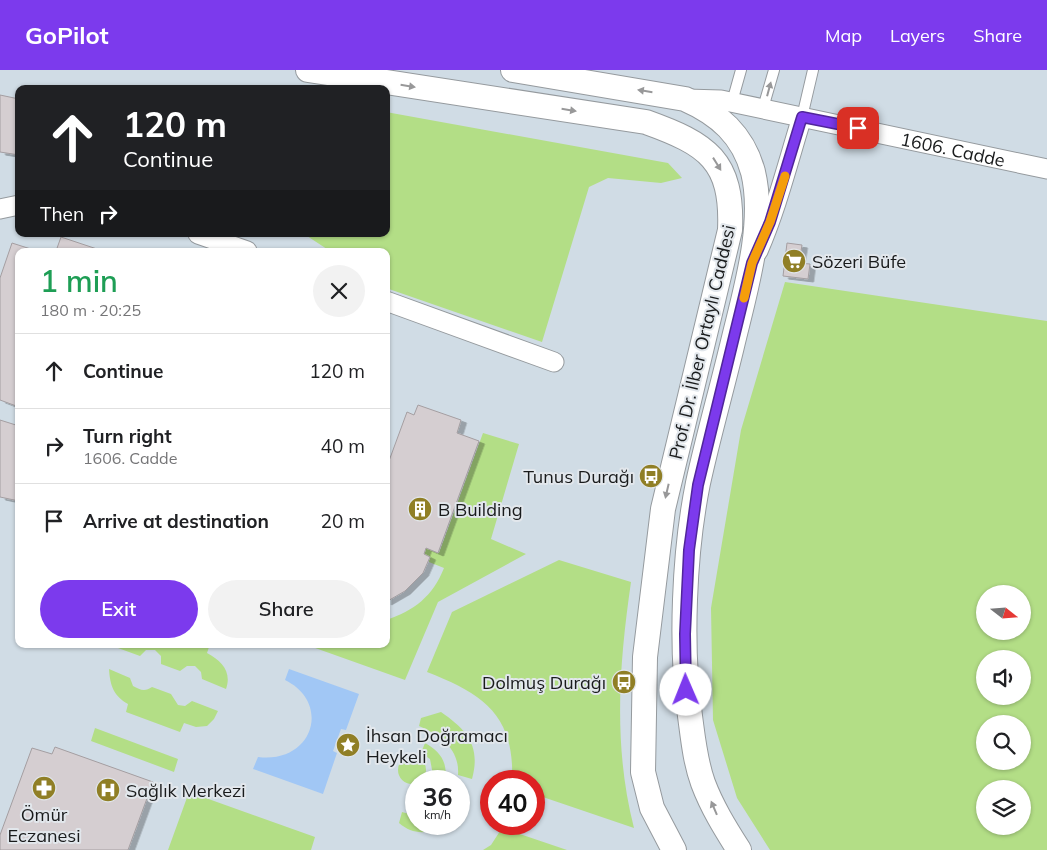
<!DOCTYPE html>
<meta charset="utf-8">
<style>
body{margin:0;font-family:Mulish,sans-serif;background:#f2f2f2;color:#202124;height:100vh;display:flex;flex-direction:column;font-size:19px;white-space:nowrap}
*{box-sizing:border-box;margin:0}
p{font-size:16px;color:#757577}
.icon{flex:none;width:28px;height:28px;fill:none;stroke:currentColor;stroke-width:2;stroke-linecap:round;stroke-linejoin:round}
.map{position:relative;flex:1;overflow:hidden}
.details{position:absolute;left:15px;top:178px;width:375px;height:400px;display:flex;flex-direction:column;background:#fff;border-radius:10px;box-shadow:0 1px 4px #0004}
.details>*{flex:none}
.banner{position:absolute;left:15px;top:15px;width:375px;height:152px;border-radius:10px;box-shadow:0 1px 4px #0004;background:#202124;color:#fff;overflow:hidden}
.needle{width:32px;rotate:107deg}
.fabs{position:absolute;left:976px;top:515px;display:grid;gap:10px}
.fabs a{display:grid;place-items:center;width:55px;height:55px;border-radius:50%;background:#fff;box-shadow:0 1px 4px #0004;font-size:25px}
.speed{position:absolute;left:405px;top:700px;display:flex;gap:10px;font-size:25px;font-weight:700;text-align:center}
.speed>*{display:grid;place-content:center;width:65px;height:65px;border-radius:50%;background:#fff;box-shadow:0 1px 4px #0004;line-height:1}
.speed small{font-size:12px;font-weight:400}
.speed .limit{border:8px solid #d22;background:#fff;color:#111}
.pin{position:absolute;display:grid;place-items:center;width:42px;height:42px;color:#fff;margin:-21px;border-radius:10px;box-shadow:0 2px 8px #0006}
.me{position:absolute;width:55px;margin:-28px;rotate:359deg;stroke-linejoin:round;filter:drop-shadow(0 0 4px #0008)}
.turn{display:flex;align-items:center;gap:18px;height:105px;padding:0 25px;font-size:22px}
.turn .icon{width:65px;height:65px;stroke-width:2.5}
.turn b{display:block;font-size:35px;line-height:42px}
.then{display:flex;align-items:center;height:48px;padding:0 25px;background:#0003;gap:10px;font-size:19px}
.round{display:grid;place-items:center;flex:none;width:52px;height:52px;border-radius:26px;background:#f2f2f2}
.head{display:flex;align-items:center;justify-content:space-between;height:85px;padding:0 25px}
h1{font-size:30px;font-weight:600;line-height:38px;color:#1e9e55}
.action{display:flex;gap:10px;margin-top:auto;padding:10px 25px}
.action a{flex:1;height:58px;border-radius:30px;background:#7c3aed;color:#fff;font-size:20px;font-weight:600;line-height:58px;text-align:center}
.action a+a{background:#f2f2f2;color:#202124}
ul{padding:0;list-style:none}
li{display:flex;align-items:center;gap:15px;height:75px;padding:0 25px;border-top:1px solid #e0e0e0}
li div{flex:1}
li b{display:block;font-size:19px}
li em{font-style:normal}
header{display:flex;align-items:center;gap:30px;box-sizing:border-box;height:70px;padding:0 25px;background:#7c3aed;color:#fff}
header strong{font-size:24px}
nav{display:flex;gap:28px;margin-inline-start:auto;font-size:18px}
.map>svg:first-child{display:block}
.built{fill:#d0dce5;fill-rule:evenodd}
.green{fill:#b3de86;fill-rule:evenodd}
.water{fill:#a1c7f5}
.building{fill:#d5ced1;stroke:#a49ea1;filter:url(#shadow)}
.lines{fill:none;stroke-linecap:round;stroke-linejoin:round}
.service-casing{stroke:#959a9e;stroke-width:12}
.minor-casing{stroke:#959a9e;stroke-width:21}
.tertiary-casing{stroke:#959a9e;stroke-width:26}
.service{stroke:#fff;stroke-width:10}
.minor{stroke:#fff;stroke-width:19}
.tertiary{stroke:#fff;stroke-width:24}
.oneway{fill:#989899}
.route-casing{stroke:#51269a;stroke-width:12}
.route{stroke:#7c3aed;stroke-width:9}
.slow{stroke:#f59e0b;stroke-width:9}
.labels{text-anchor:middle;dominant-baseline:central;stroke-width:4;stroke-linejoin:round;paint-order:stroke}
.street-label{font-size:18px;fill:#191b1c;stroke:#e2e7ec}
.poi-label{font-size:18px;fill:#191b1c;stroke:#e2e7ec;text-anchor:start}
</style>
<header>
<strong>GoPilot</strong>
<nav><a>Map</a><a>Layers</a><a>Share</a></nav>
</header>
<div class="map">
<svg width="1047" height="780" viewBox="0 0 1047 780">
<defs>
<filter id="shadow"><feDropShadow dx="5.5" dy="3" stdDeviation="0" flood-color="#0004"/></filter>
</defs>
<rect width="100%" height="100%" fill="#e2e7ec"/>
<path class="built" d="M0,0h1047v780h-1047zM19,19h367v145h-367zM19,181h367v393h-367zM985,524h37v37h-37zM985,589h37v37h-37zM985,654h37v37h-37zM416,711h43v43h-43zM491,711h43v43h-43zM985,719h37v37h-37z"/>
<path class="green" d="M386,42l282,51 14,15 -21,5 -53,-5 -19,9 -47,155 -156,-54v-37h-56l-26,-17h82z
M785,212l262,39v529h-277l-33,-52 -24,-78 -2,-112 30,-178zM985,524h37v37h-37zM985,589h37v37h-37zM985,654h37v37h-37zM985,719h37v37h-37z
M483,363l36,11 -28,95 35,15 -88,48 -33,78 -101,-36h82v-24c28,-9 47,-24 58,-52l-15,-6 1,-5 -6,-3 2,-6 13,5z
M559,490l72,22c-12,83 -18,164 3,246l-100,-34v-13h-22c3,-66 -29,-87 -85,-109l25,-60z
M125,574h72l12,3 -2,6c15,8 25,19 19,36l-24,-10 -1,-7 -6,-6h-8l-7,5 -19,-7v-8l-6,-6h-9l-6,6 -22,-8z
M109,599l21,9 3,8c7,4 12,6 19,1l19,7 7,11 7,1 7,-5 26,10 -4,8 -7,7 -11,1 -12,-4 -4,9 -54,-20 2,-8c-14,-8 -18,-18 -19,-35z
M441,642c26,18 40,34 31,67l-14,-4c2,-26 -18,-40 -39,-49l2,-8z
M95,658l83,31 -4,13 -83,-31z
M425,673c14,8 23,18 20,36l-12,-4 -3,-16 -9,-6z
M398 700a14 14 0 1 1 28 0a14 14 0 1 1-28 0Z
M189,722l126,45 -4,13h-143z
M402,742l14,4v8h31c-17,10 -33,12 -48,-1z
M502,758l65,22h-84l8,-5z"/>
<path class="water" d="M289,599l70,25 -13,36 -5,-1 -8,22 4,2 -14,41 -70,-25 5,-12c55,7 74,-54 27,-77z"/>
<path class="building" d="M0,25l19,4v56l-19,-3z
M61,167l42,14h-47z
M12,173l25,8h-18v156l-19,-7v-122z
M787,173l15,2 -3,18 11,1 -2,15 -25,-3z
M418,335l43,15 -4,13 22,8 -41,112 -12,-5 -2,6 6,3 -7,16 -18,18 -19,11v-133l21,-57 7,3z
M0,350l19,6v75l-19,-4z
M55,677l98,35 -25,68h-128v-15l32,-87 20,6z"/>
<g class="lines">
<g class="service-casing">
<path id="service" d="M732,32l9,-32
M763,38l11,-38
M802,47l11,-47"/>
</g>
<g class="minor-casing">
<g id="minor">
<path id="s1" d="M686,29l35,1 326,69"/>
<path d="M0,139l19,-4"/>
<path d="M198,164l49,17"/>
<path d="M758,181c19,-44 30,-89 44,-134"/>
<path d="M386,231l168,61"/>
</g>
</g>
<g class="tertiary-casing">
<path id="tertiary" d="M308,0l338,52c61,22 87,38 84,108l-67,279 -18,148 -2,115 9,36 22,42
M513,0l172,29c34,15 58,36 68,73 13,53 -9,123 -21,174 -11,46 -24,91 -34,137 -14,69 -18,164 -8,233 3,22 5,45 13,67 9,24 22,45 36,67"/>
</g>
<use href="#service" class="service"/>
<use href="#minor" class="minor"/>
<use href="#tertiary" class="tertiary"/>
</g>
<defs><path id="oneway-solid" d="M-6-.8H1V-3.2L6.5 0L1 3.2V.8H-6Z" transform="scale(1.25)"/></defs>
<g class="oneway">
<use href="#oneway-solid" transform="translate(408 16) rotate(9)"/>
<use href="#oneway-solid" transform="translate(769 19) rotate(-75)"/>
<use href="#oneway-solid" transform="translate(645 21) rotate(-171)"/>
<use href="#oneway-solid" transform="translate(569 40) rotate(9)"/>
<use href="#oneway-solid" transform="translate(717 94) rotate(58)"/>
<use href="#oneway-solid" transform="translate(667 421) rotate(103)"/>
<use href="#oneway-solid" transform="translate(714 738) rotate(-113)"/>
</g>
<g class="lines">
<g class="route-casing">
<path id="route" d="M686,620l-1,-56 4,-84 9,-65 54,-222 18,-41 32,-105 56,11"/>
</g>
<use href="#route" class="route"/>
<path class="slow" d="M744,228l8,-35 18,-41 15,-46"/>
</g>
<defs>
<g id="supermarket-disc" transform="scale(1.25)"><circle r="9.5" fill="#907f26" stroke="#e2e7ec"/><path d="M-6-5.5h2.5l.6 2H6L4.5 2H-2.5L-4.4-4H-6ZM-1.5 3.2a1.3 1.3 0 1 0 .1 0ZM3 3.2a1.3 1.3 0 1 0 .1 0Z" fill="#fff"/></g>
<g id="bus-disc" transform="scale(1.25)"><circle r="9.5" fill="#907f26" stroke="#e2e7ec"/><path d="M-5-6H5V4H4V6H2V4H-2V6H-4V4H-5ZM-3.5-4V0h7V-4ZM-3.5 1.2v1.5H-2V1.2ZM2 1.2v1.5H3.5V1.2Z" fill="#fff"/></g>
<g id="building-disc" transform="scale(1.25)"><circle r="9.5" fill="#907f26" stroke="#e2e7ec"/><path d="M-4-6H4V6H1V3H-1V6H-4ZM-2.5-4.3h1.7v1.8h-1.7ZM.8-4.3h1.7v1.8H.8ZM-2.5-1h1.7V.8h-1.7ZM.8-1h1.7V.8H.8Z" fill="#fff"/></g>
<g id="sight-disc" transform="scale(1.25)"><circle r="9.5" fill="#907f26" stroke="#e2e7ec"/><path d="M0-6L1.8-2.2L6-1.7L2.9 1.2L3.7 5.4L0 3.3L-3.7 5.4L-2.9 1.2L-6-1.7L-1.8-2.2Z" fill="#fff"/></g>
<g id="pharmacy-disc" transform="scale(1.25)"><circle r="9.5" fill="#907f26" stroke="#e2e7ec"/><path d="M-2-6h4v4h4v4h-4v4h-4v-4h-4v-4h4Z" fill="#fff"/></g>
<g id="hospital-disc" transform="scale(1.25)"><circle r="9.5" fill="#907f26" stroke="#e2e7ec"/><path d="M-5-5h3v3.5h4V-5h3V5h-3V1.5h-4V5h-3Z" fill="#fff"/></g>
</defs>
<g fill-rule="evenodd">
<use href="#supermarket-disc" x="794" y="191"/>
<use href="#bus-disc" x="651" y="406"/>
<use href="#building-disc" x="420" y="439"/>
<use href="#bus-disc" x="624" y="612"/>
<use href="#sight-disc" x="348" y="675"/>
<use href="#pharmacy-disc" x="44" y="718"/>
<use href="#hospital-disc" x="108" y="720"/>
</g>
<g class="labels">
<g class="street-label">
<text stroke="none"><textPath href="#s1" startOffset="272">1606. Cadde</textPath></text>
<text transform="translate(702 272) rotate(-77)">Prof. Dr. İlber Ortaylı Caddesi</text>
</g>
<g class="poi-label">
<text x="812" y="191">Sözeri Büfe</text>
<text x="634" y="406" text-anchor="end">Tunus Durağı</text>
<text x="438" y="439">B Building</text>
<text x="606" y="612" text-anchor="end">Dolmuş Durağı</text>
<text x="366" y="665">İhsan Doğramacı<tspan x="366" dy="21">Heykeli</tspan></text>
<text x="126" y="720">Sağlık Merkezi</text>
<text x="44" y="744" text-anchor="middle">Ömür<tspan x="44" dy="21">Eczanesi</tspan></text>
</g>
</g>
</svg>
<div class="fabs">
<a><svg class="needle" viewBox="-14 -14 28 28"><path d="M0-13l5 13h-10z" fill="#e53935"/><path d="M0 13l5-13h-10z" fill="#757577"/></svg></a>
<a><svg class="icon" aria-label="sound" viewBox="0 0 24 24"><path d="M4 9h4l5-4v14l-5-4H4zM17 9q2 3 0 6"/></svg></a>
<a><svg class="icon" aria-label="search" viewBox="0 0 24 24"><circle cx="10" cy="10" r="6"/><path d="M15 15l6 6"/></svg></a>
<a><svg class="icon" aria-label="layers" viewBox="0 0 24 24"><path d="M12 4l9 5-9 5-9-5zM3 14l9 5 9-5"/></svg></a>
</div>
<div class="speed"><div>36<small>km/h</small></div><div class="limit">40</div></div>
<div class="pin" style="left:858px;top:58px;background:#d93025"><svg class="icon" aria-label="arrive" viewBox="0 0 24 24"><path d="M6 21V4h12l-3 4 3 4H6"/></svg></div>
<svg class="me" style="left:686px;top:620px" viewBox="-20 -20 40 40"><circle r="19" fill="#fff"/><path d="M0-13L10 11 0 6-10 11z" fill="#7c3aed"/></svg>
<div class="banner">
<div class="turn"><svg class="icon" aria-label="ahead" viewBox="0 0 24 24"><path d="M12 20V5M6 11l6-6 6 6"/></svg><div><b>120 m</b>Continue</div></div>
<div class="then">Then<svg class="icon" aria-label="right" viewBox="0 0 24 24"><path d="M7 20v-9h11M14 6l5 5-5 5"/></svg></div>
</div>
<section class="details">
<div class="head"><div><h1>1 min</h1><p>180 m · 20:25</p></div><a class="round"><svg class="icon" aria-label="close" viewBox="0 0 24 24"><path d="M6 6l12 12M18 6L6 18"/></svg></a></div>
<ul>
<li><svg class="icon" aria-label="ahead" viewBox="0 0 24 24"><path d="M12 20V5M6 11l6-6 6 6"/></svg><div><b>Continue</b></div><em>120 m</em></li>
<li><svg class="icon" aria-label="right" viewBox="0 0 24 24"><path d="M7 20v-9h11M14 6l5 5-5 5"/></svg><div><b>Turn right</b><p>1606. Cadde</p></div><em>40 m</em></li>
<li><svg class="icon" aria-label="arrive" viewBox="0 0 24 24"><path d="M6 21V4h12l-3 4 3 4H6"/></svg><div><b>Arrive at destination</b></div><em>20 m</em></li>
</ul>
<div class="action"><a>Exit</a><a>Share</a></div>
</section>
</div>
